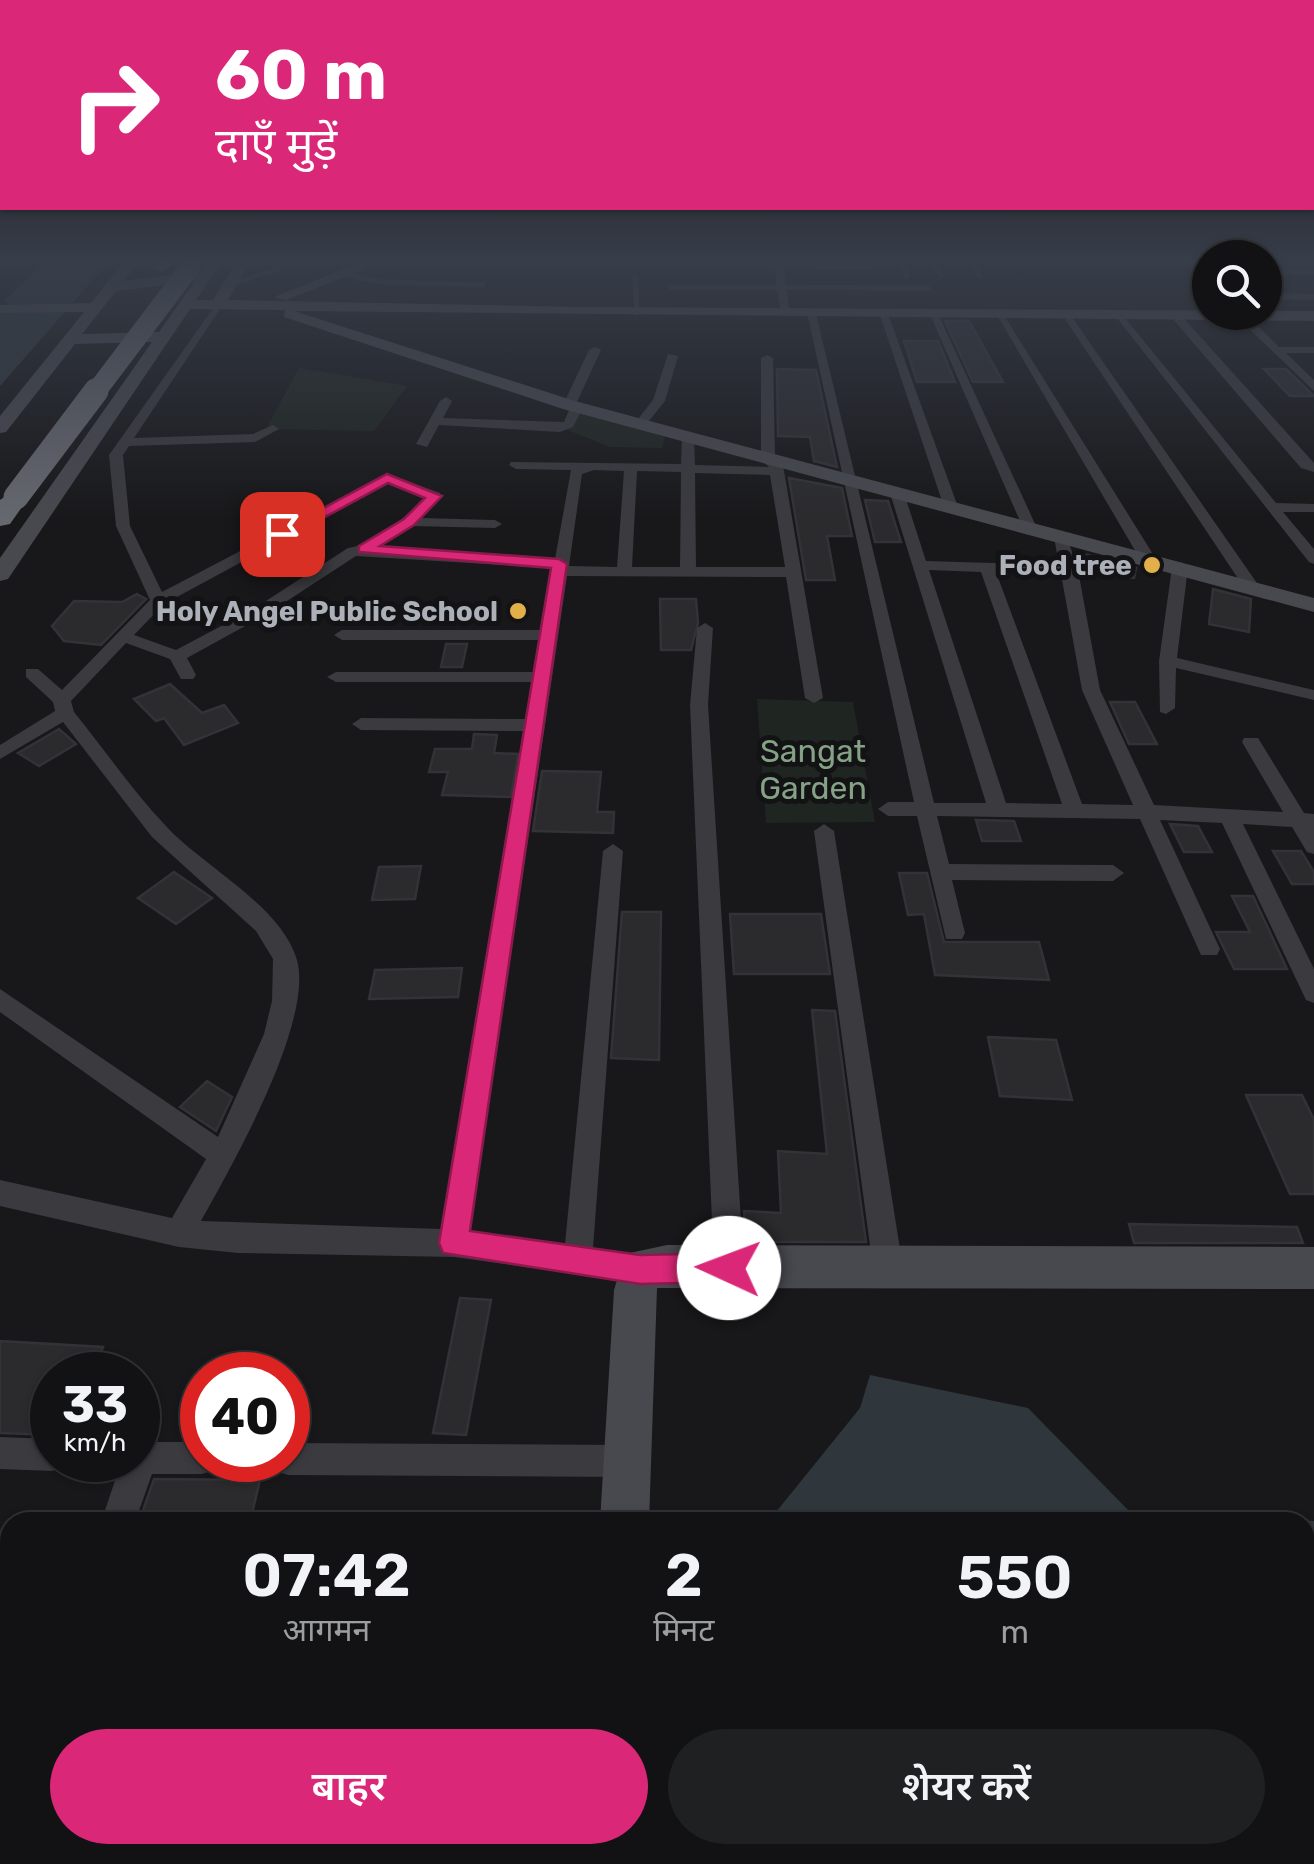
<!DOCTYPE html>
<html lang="hi">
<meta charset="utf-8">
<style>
body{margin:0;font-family:Rubik,"Noto Sans Devanagari",sans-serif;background:#1f2022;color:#f1f3f6;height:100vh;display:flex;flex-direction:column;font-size:38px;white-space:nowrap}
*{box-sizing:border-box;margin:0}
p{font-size:32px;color:#9c9ea0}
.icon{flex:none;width:55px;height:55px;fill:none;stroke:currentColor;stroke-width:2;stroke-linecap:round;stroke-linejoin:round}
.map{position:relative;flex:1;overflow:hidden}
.sheet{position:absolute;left:0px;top:1512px;width:1315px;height:352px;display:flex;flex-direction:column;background:#121214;border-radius:30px 30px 0 0;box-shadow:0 2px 8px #0004,0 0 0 2px #313234}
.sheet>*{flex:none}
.guide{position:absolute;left:0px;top:0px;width:1315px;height:210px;box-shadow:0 2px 8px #0004,0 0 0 2px #313234;background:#db2777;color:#fff;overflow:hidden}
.tools{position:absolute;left:1192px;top:240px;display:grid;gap:20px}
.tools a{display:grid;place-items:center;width:90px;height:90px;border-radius:50%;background:#121214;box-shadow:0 2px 8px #0004,0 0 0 2px #313234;font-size:50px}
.speed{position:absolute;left:30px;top:1352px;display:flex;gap:20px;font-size:50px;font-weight:700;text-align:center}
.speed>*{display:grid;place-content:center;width:130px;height:130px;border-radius:50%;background:#121214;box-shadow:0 2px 8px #0004,0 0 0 2px #313234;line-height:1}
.speed small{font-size:25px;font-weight:400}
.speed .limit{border:15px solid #d22;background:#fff;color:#111}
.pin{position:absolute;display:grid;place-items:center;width:85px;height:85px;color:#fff;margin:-42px;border-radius:20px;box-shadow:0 5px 15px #0006}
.me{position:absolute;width:110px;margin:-55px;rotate:272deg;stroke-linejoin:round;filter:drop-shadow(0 0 8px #0008)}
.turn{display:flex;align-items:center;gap:35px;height:210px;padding:0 50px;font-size:45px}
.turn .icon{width:130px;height:130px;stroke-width:2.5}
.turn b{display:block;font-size:70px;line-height:85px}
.eta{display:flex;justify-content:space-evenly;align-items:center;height:170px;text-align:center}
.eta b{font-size:60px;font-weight:600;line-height:70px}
.action{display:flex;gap:20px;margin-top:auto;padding:20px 50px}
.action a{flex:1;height:115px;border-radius:60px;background:#db2777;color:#fff;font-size:40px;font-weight:600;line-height:115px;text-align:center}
.action a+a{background:#1f2022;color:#f1f3f6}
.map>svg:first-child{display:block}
.green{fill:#1f2520}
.water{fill:#2f373d}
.building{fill:#2b2b2e;stroke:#333236;stroke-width:2.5}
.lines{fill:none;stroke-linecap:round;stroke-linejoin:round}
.lane{stroke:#3a3a3f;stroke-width:5}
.street{fill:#3a3a3f;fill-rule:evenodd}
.secondary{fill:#48494f;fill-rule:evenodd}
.highway{fill:#66686f;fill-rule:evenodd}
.highway-bridge-far1{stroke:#66686f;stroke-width:20}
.highway-bridge{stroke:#66686f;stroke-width:25}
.route{fill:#db2777;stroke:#8e194d;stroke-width:2.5}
.poi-dot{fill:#e2b048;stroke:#131315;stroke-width:4}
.labels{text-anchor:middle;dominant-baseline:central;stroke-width:10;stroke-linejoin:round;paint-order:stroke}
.far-poi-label{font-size:28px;font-weight:bold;fill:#acb0b9;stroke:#131315;text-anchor:end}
.park-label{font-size:32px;fill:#85a287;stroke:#131315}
</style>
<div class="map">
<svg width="1314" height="1864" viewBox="0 0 1314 1864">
<rect width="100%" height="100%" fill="#18181a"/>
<path class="green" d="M299,368l108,18 -33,45 -108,-2z
M576,412l89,24 -3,12 -52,-1 -45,-18z
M757,699l96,3 22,120 -109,1z"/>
<path class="water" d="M48,259h63l-111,127v-74l13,-5 -9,-6z
M870,1375l158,33 102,104 184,9v50h-9v-49h-537l92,-114z
M682,1855h373l2,9h-375z"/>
<path class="building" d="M945,321h24l34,61h-30z
M904,341h34l17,41h-38z
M777,369l39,1 21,97 -23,-6 -4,-24 -32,-1z
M1264,369h22l28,27h-24z
M789,478l53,10 10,48h-25l8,44h-29z
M865,500l23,1 13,41h-26z
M1076,552l60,16 -2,10 -52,-5z
M1213,589l38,10 -2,33 -40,-8z
M137,594l9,5 -45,46 -37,-4 -12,-15 22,-25 48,1z
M660,599h36l2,24 -7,27h-30z
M446,644h21l-5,23h-21z
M170,684l32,29 22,-8 14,18 -54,22 -20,-27 -8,3 -22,-22z
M1110,702h25l22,42h-28z
M59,729l17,15 -37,22 -21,-13z
M474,734l23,1 -3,18 24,1 -7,43 -69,-2 6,-23h-19l6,-23h37z
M542,771l59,1 -4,40h17l-1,21 -80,-2z
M976,820l38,1 7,20h-39z
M1170,824l28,2 14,26h-28z
M1273,851h28l13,21v12h-22z
M421,866l-6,33 -43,1 7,-33z
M174,872l38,26 -36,26 -38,-26z
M899,873h28l17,69h95l10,38 -114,-5 -11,-61 -16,1z
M1232,896h21l34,73h-53l-18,-37h34z
M622,912h39l-2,148 -48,-2z
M730,914h91l9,60h-96z
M462,968l-4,29 -89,2 6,-29z
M812,1010l23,1 31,231h-120l-2,-31 37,2 -3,-62 49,3z
M988,1037l68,3 16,60 -72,-4z
M207,1081l25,16 -16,34 -36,-24z
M1246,1095h56l12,25v74h-24z
M1129,1224l168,3 6,16h-169z
M460,1298l31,2 -25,135 -33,-2z
M0,1341l103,6 -11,28h-40v60l-52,-2z
M154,1479l106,1 -10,42h-111z"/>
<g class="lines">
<path class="lane" d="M899,259l8,18
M932,259l9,17
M970,259l10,18
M669,266l207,1
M345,275l37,7 101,3
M635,278l2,35
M671,287l257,1"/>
<path class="street" d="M300,259h15l-82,27 -8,-2z
M773,259h10l7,57 -9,-2z
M1181,259h11l18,18v8z
M1265,269h49v6h-49z
M1265,293l49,1v6l-49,-1z
M219,300l5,3 -90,135 119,-4 20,-9 6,4 -24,13 -126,4 -6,9 7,71 32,66 225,-118 53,19v6l-19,19 74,2 7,4 -7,4 -83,-2 -36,22 179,11 16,-89 -55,-1 -7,-4 2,-3 170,2 1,-26 6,-4 6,4 1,27 74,2 -8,-7v-102l6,-3 6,3 2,100 5,1 4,12 39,227 -9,5 -9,-5 -19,-121 -219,-1 -97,655 95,13 38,-393 10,-7 10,7 -30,397 57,11 5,10 -5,10 -10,4 -186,-26 -216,-4 -59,-6 -179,-41v-26l172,38 34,-59 -206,-147v-23l218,148 46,-103 8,-33 1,-42 -17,-28 -104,-94 -89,-115 -63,37v-14l55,-34 -2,-9 -27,-25v-8h12l24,21 88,-90 -34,-74 -7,-71zM594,470l30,1 -7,96 -48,-1 13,-92zM637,471l44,1 -1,95h-48zM695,473l75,2 15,92h-89zM388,483l38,14c-21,20 -50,47 -78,51l-93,60 -79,42 -42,-15 30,-31zM356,556l196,12 -9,62h-201l-8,5 8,5h199l-5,32h-200l-9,5 9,5h198l-6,37 -167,-1 -9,6 9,6 165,1 -84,498 -241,-8c30,-54 113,-199 96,-261 -16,-55 -95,-94 -132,-135 -33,-35 -61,-76 -91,-113l-3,-11 55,-58 44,16 11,20h12l3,-4 -9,-17 80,-44z
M807,312l9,2 118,489h52l-96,-310 7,-4 7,4 22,68 133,4 -5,-28 12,-3 12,36 22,120 54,115 129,7 -41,-70 2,-4h14l46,75 10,1v40l-7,-2 -15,-25 -49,-3 71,145v34l-8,-3 -84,-177 -62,-3 60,129 -3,6h-16l-61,-136 -203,-3 12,48 164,1 11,8 -11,8 -161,-1 13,53 -3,6h-16l-29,-123h-29l-10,-7 10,-7h26zM929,570l52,2 81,232 -56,-1zM996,572l65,2 21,116 51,115 -51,-1z
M879,312l9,2 70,193 -2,3 -12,-3z
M929,312l9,2 99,214 -2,3 -12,-3z
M1002,312l154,247 -3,3 -13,-3 -143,-244z
M1061,313h8l190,273 -2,3h-12z
M1113,313h8l155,190 38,1v8h-31l31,37v15l-5,-2z
M1171,313h8l135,150v9l-13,-4 -130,-151z
M1238,314h8l33,33h35v6h-28l28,27v11l-76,-73z
M595,347l6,3 -25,54 7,3 -10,20 -13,5 -121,-7 -12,22 -11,-3 24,-43 6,-4 6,4 -9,17 121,4 6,-14 -7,-3 26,-55z
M668,354l10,2 -13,45 -21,26h-8l-2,-3 19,-24z
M1180,562l8,5 -11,91 137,32v10l-138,-32 -1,40 -9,6 -6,-2 -1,-51 13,-94z
M705,623l8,5 -5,77 36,563 -5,10 -10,4 -10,-4 -5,-10 -24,-563 7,-77z
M824,824l10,7 69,437 -5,10 -10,4 -10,-4 -5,-10 -59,-437z
M0,1437l52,2v21h14l-2,7 -12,4 -52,-2z
M138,1442h64v18h16l-4,10 -12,4h-50l-17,48h-34l21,-62h16z
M288,1443l339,2 12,4 4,12 -4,12 -12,4 -339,-2 -12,-4 -4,-11h16z
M1305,1765h9v40h-9z"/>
<path class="secondary" d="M126,259h14l-17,22 79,-10 8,-12h14l-28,41h17l25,-41h14l-24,41 351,7 735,4v10l-1020,-10 281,90 739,197v14l-751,-203 -279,-92 1,-7 -95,-1 -182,270 -8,2v-23l152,-216 -77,2 -69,88 -6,1v-17l84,-104 -84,1v-8l91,-2zM195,281l-36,51 -77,2 34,-43z
M369,259h20l-103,41 -12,-3z
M667,1245l647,2v42l-657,-1 -8,234h-49l14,-232 11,-36z
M580,1855h58v9h-58z"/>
<path class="highway" d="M159,259h18l-15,13 -9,-5z
M16,489l13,8 -19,27 -10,2v-26z"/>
<path class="highway-bridge-far1" d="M95,393l96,-127"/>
<path class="highway-bridge" d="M16,497l80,-106"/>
</g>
<linearGradient id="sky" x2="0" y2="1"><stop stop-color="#0d0d0e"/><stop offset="0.5" stop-color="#373d49"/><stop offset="1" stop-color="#373d49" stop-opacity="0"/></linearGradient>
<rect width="1314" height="520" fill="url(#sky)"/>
<path class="route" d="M387,474l55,22 -28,29 -34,21 179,13 8,5 -97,667 170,24 89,-2 11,4 4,11 -4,10 -11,4 -89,2 -197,-31 -4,-10 112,-675 -192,-16v-6l45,-27 21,-21 -37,-15 -100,54 -13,-3z"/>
<g class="poi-dot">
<circle cx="1152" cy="565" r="10"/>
<circle cx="518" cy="611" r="10"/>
</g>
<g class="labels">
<g class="far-poi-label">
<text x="1132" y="565">Food tree</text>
<text x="498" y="611">Holy Angel Public School</text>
</g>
<g class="park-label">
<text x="813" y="751">Sangat<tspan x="813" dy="37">Garden</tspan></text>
</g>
</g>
</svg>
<div class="tools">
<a><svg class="icon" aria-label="search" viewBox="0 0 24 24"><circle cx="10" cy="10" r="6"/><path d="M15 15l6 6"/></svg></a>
</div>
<div class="speed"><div>33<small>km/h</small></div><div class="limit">40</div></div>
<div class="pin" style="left:282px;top:534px;background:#d93025"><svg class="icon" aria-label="arrive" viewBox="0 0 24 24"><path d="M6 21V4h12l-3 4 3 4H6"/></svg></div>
<svg class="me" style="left:729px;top:1268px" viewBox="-20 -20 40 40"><circle r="19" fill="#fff"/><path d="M0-13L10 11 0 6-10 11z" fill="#db2777"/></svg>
<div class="guide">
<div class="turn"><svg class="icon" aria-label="right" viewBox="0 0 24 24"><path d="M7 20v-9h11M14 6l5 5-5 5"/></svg><div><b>60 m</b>दाएँ मुड़ें</div></div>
</div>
<section class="sheet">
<div class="eta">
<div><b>07:42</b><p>आगमन</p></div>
<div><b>2</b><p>मिनट</p></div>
<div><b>550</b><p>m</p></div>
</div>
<div class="action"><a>बाहर</a><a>शेयर करें</a></div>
</section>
</div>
